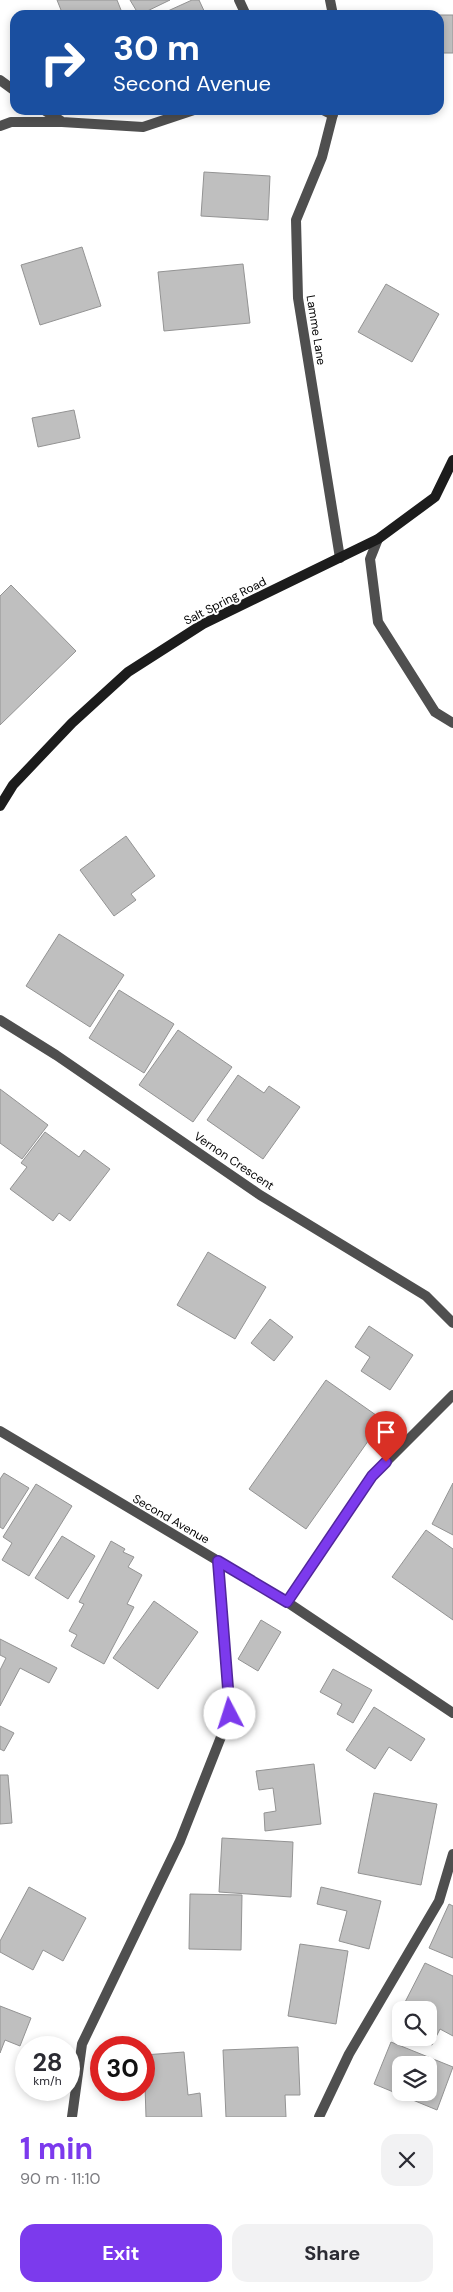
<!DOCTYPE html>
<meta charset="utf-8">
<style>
body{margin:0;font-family:"DM Sans",sans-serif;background:#f2f2f3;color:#2b2b33;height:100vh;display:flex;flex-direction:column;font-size:19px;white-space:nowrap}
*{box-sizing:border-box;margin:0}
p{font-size:16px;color:#7c7c81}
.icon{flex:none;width:28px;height:28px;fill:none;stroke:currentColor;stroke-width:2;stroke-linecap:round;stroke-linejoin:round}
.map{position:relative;height:2117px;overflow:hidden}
.sheet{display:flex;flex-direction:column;background:#fff;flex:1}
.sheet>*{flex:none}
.hud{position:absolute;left:10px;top:10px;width:434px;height:105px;border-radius:15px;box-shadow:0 2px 8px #0003;background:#1a4fa0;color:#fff;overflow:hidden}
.controls{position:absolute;left:392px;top:2001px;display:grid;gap:10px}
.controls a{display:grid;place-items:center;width:45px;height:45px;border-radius:10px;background:#fff;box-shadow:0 2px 8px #0003;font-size:25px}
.speed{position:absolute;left:15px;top:2036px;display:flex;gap:10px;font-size:25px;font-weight:700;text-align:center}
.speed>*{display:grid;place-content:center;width:65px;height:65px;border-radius:50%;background:#fff;box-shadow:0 2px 8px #0003;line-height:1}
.speed small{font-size:12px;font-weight:400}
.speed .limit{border:8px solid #d22;background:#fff;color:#111}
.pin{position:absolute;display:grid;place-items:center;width:42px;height:42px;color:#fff;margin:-51px -21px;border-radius:50% 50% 50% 0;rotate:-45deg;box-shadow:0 0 5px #0007}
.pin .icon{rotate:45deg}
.me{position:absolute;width:55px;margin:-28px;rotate:355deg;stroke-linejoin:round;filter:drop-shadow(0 0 4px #0008)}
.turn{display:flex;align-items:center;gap:18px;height:105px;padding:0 20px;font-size:22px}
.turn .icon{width:65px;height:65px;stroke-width:2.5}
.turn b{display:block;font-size:35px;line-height:42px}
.round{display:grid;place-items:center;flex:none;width:52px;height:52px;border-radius:15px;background:#f2f2f3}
.head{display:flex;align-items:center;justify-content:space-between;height:85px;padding:0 20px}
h1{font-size:30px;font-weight:700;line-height:38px;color:#7c3aed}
.action{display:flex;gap:10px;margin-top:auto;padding:10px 20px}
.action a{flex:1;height:58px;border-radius:15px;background:#7c3aed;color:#fff;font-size:20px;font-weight:700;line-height:58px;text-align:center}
.action a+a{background:#f2f2f3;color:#2b2b33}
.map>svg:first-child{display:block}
.building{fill:#bfbfbf;stroke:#939393;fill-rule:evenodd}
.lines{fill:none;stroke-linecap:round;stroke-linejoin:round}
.street{stroke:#4f4f4f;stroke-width:10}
.secondary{stroke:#1c1c1c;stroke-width:10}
.route-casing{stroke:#51269a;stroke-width:12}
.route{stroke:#7c3aed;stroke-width:9}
.labels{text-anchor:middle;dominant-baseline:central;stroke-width:4;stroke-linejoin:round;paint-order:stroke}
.street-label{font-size:12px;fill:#000;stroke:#fff}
</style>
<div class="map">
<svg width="453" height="2117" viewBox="0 0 453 2117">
<rect width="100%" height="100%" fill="#fff"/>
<path class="building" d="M57,0h60l6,15h-60z
M130,0h40l-31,15z
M192,0h7l7,15h-47z
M432,15h21v38h-14v-38z
M204,172l66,4 -2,44 -67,-4z
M82,247l19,59 -61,19 -19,-60z
M243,264l7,59 -86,8 -6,-59z
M386,284l53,30 -27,48 -54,-30z
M74,410l6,28 -42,9 -6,-29z
M11,585l65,66 -76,74v-129z
M126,836l29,40 -24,18 5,6 -22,16 -34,-46z
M59,934l65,41 -34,52 -64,-41z
M119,990l55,34 -30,49 -55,-35z
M178,1030l54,37 -39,55 -54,-37z
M238,1075l26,18 5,-7 31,21 -37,52 -56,-39z
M0,1089l48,36 -26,34 -22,-16z
M45,1132l34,25 5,-7 26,19 -40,52 -11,-8 -6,8 -43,-32 17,-22 -6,-4z
M208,1252l58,35 -31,52 -58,-34z
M270,1319l23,18 -19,24 -23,-18z
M369,1326l44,29 -23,35 -29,-19 9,-14 -15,-10z
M326,1380l57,40 -77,109 -57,-40z
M4,1473l25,15 -26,41 -3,-2v-48z
M453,1483v52l-21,-11z
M36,1484l36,22 -43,70 -27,-16 10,-17 -9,-6z
M426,1530l27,19v71l-61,-43z
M62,1536l33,20 -27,43 -33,-21z
M111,1541l14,8 -2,3 11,5 -6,10 14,8 -15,29 7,3 -30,57 -33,-18 6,-11 -8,-4 15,-27 -5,-2z
M154,1601l44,31 -40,57 -45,-31z
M261,1620l20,12 -23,39 -20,-12z
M0,1639l57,29 -8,15 -29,-15 -20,38v-36l6,-12 -6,-3z
M333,1669l39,21 -19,33 -16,-9 5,-10 -22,-12z
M374,1707l51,32 -14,22 -22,-14 -14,22 -29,-19z
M0,1726l14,7 -10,18 -4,-2z
M314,1764l7,60 -56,7 -1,-18 12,-2 -3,-23 -14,2 -3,-19z
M0,1775h8l4,48 -12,1z
M374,1793l63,11 -16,81 -63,-12z
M222,1838l71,4 -2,55 -72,-5z
M29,1887l57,31 -23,43 -20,-11 -10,20 -33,-18v-11z
M321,1887l60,14 -12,48 -30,-8 8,-30 -30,-7z
M190,1894l52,1 -1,55 -52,-1z
M449,1904l4,2v52l-24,-10z
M300,1944l48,7 -12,73 -48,-8z
M425,1963l28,13v60l-13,-7 -8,16 -14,-7h11v-28h-28z
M0,2006l31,12 -11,28 -15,-6 -5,13z
M401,2010v19l-7,-3z
M391,2042l62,25 -16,43 -63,-26zM401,2065h28v27h-28z
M298,2047l2,48h-15l1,22h-60l-3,-67z
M184,2052l4,43 12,-2 2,24h-56l-2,-62z"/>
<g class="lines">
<path class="street" d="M239,0l7,15
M330,0l3,15
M0,80l15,11
M44,110l17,11
M323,110l10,5
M334,110l-12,47 -26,63 2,78 42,260
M0,126l11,-4h51l81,5 51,-17
M378,539l-8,20 8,63 57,90 18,11
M0,1020l56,35 204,140 166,101 27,27
M0,1431l287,171 166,111
M287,1602l85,-126 81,-81
M72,2117l10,-73 98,-203 50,-127 -12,-153
M319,2117l30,-63 90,-153 14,-47"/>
<path class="secondary" d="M0,806l13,-21 59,-62 56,-51 75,-48 175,-85 57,-42 18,-37"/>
</g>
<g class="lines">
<g class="route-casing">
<path id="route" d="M230,1714l-12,-153 69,41 85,-126 14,-14"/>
</g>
<use href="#route" class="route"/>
</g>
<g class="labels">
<g class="street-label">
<text transform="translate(316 330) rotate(81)">Lamme Lane</text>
<text transform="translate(225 601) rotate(-27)">Salt Spring Road</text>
<text transform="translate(234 1161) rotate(34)">Vernon Crescent</text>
<text transform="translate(171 1519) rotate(30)">Second Avenue</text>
</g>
</g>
</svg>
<div class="controls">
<a><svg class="icon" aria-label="search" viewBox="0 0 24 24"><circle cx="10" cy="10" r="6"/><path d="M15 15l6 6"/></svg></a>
<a><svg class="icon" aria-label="layers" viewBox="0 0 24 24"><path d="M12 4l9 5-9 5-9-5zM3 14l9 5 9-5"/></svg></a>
</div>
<div class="speed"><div>28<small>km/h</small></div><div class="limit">30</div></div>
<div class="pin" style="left:386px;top:1462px;background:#d93025"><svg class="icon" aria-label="arrive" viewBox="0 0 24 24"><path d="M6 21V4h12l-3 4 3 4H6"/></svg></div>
<svg class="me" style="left:230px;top:1714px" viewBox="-20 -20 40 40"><circle r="19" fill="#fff"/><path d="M0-13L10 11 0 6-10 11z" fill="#7c3aed"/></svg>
<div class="hud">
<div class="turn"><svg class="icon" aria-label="right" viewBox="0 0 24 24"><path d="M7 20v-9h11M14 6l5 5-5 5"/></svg><div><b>30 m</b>Second Avenue</div></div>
</div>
</div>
<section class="sheet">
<div class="head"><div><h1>1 min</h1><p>90 m · 11:10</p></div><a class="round"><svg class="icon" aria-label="close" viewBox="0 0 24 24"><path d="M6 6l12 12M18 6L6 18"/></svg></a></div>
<div class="action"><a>Exit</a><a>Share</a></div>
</section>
